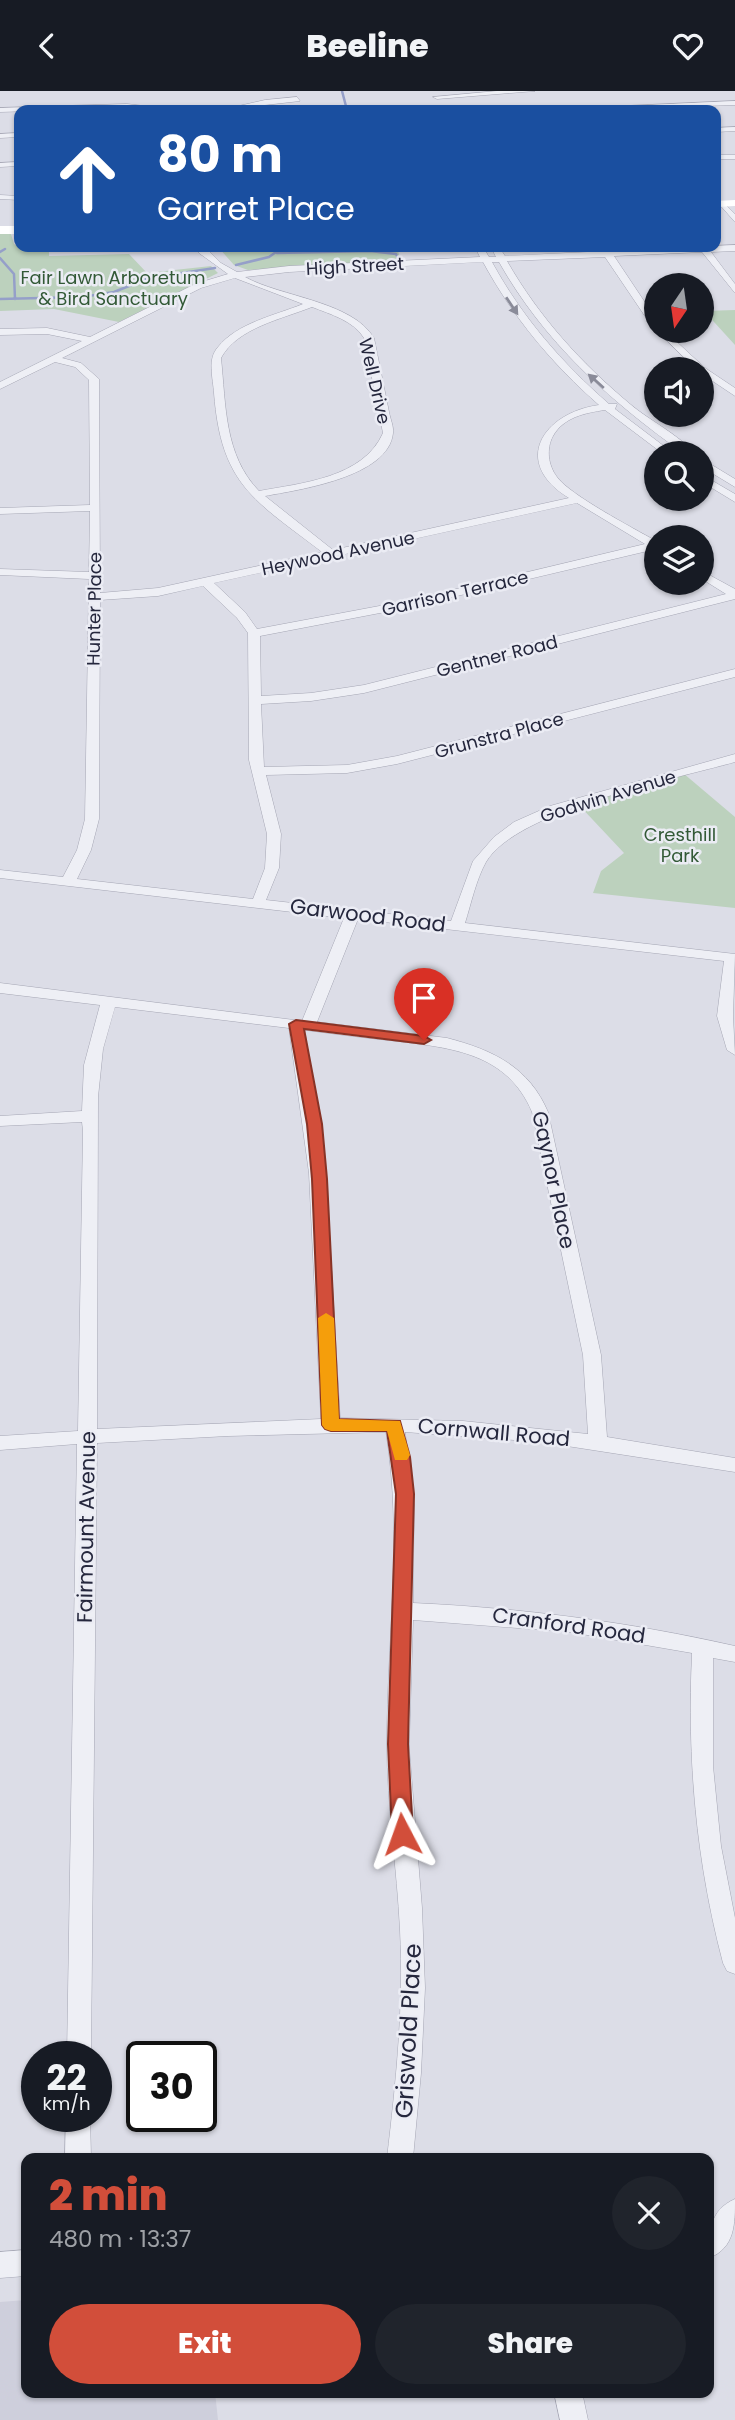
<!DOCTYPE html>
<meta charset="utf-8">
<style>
body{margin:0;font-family:Poppins,sans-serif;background:#20242c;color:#f1f3f6;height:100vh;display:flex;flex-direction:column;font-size:26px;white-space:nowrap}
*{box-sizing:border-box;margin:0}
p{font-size:23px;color:#9ea1a6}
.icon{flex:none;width:38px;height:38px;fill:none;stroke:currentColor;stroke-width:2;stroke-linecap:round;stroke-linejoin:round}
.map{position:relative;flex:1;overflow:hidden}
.side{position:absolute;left:21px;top:2062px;width:693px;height:245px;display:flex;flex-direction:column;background:#171b24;border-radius:14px;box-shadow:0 2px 5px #0004}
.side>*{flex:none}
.top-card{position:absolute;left:14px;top:14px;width:707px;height:147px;border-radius:14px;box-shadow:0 2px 5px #0004;background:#1a4fa0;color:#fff;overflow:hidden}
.needle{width:46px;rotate:193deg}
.fabs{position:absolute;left:644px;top:182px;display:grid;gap:14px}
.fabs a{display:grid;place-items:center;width:70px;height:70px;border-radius:50%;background:#171b24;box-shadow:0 2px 5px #0004;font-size:35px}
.speed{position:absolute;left:21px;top:1950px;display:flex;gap:14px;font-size:35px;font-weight:700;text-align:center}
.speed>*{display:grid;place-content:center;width:91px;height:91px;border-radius:50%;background:#171b24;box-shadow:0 2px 5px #0004;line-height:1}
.speed small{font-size:18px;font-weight:400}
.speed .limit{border:4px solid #111;border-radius:10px;background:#fff;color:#111}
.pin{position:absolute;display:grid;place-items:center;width:60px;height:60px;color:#fff;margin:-72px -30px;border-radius:50% 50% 50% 0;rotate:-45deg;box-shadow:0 0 7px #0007}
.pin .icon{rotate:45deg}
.me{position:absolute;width:77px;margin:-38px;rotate:356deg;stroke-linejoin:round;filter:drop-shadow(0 0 5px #0008)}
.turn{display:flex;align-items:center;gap:24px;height:147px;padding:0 28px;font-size:32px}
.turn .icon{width:91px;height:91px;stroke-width:2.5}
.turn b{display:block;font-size:49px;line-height:60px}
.round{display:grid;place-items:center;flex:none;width:74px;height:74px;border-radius:37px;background:#20242c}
.headline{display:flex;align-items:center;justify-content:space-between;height:119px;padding:0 28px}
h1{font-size:42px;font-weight:800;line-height:52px;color:#d24e3a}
.button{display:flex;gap:14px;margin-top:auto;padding:14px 28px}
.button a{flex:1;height:80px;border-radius:42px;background:#d24e3a;color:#fff;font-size:28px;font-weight:800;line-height:80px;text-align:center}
.button a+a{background:#20242c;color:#f1f3f6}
header{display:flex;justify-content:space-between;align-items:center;height:91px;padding:0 28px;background:#171b24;font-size:32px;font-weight:800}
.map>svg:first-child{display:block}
.built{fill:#cecfdc}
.green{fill:#bcd1bd}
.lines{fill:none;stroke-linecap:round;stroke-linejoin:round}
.stream{stroke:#959fc9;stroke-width:2.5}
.street-casing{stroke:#a5a6b4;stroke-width:1}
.street{fill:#eeeff5;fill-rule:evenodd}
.secondary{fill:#fff;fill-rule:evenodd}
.oneway{fill:#8a8b99}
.route{fill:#d24e3a;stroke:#883326;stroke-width:2}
.slow{fill:#f59e0b}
.labels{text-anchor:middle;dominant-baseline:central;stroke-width:5;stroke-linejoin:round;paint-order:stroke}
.far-street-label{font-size:18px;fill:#25273d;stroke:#ebecf4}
.far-park-label{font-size:18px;fill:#325936;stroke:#ebecf4}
.street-label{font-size:21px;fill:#25273d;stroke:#ebecf4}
.near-street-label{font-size:24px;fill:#25273d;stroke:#ebecf4}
</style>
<header><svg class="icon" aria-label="back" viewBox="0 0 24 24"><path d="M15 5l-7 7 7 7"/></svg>Beeline<svg class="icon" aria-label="heart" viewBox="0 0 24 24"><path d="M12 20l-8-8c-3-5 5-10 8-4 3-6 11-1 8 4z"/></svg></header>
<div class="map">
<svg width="735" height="2329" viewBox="0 0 735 2329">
<rect width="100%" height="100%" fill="#dcdde7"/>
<path class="built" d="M26,2209v92h189l3,28h-218v-118z"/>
<path class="green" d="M0,143h11l3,10 5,3h30v9l80,-2 18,19 64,-7 7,7 -99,49 -65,-13 -54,2z
M218,156h179l4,15 -153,8 -14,-5z
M735,219v35l-31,-34z
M683,682l52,44v91l-142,-15 8,-22 23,-18 -47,-50z"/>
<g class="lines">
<path class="stream" d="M342,0l5,19
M0,161l5,-3
M277,162l93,-2 26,3 3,6
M0,167l14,16 1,25
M236,174l33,-8 14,-10
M0,208l82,-2 32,-5 35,-14 66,-10"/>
<g class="street-casing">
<path id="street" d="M497,0h38l-98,8 -4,-2z
M297,6l3,4 -79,9 44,-10z
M735,10v4l-157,5 4,-2z
M127,13l52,6 -52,-2 -127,4v-4z
M735,36v4l-19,1v-4z
M19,42v4l-19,1v-4z
M716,64h19v4h-19z
M19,71v4l-19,1v-4z
M0,104l19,1v4l-19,-1z
M723,111l12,12v8l-16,-18z
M735,154v6l-24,1 24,32v9l-33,-41 -88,4 42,63v10l-3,-1 -48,-71 -98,4c32,56 74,102 123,143 20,17 48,30 64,49h-11c-74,-53 -139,-111 -184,-191h-7c30,55 70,101 117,142h8l-2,5 58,44h-11l-57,-43c-20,3 -41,7 -52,26 -7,13 -5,29 4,41 13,18 76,51 99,64v8l-250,59 -146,28 1,60 50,-3 53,-8 362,-91 -24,-15v-8l33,18v10l-371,94 -53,8 -50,3 3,63 83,-2 50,-9 338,-87v8l-338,87 -50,9 -81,2 15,59 -2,34 -13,32 185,21 22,-60 21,-24 20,-15 36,-16 185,-52v8c-60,17 -218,48 -249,100 -10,18 -15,42 -21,61l270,31 -2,62 2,39 -8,-5 -10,-34 7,-55 -366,-42 -41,103 130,16c46,12 82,29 101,74l53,243 6,82 128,21v14l-194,-30 -136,-10 9,73 -1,98c109,5 216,19 322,43v16l-22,-4v108l8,80 14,72v56l-8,-3 -4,-8c-27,-102 -36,-204 -31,-310l-122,-21 -157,-12 -4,127 13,161 3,80 -4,85 -8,85h-26c9,-76 17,-152 13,-228 -3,-62 -13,-124 -13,-186 0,-105 16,-208 -1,-312l-158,4 -131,7 -6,613h-24l10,-612 -77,6v-14l78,-5 5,-300 -1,-9 -82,4v-10l82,-5 2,-46 16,-60 -100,-12v-10l302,38 42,-103 -344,-40v-8l63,7 14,-27 8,-31 4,-240 -89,-4v-6l89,3 1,-61 -90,3v-6l90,-3 -1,-125 -14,-13 -20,-5 -55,27v-7l82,-41 -35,-7 -47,1v-6l47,-1 43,9 105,-53 33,-10 -29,-21 -2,-6h8l16,16 16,9 52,-6 191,-9 -5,-10h8l6,10h7l-5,-10h8l6,9zM483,171c30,55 69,102 116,143 -57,8 -88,58 -30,93l-236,52 -68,-54c33,-6 124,-19 128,-63 1,-6 -3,-15 -4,-21 -5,-25 -10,-49 -15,-74 -22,-37 -93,-41 -129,-61l44,-5zM235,187l68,26c-27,11 -66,19 -85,43 -11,12 -5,31 -4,46 7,92 40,107 108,159l-164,36 -58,5 -1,-214 -18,-16 -19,-5 139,-70zM312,216c18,7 42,14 52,31l19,95c-20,45 -81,50 -124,58 -35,-36 -33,-86 -38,-133 16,-30 61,-39 91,-51zM577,412l68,41 -239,57 -149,28 -12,-17 -31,-29zM203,495l34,32 11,15 1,127 18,74 -2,34 -12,31 -176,-20 14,-29 8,-31 1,-219 58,-4zM115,916l174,21 20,145 12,246 -224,10 1,-332 5,-48zM305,939c30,4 61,8 91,11 56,7 111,12 136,71l51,243 5,79 -125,-13 -123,-3 -14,-245z
M656,239l9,1 40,37 30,20v8l-33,-22v-5h-6z
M702,368l33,20v8l-33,-20z
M711,389l24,14v8l-28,-17v-4z
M66,2025h24l1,42h-26z
M735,2108c0,25 0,49 -26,59 0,-25 0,-48 26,-59z
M26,2159v26l-26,2v-26z
M554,2301h28l6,28h-28z"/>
</g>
<use href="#street" class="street"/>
<path class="secondary" d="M735,109v6l-19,1v-6z
M0,135h19v8h-19z"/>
</g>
<defs><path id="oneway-solid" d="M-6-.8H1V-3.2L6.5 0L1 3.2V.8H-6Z" transform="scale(1.75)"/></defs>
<g class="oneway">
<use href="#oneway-solid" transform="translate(512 215) rotate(56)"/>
<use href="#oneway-solid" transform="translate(596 290) rotate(-138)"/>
</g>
<path class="route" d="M296,929l128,16 7,4 -7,4 -120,-15 18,95 5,55 12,240 61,2 10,36 4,37 -6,250 5,90 -3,6 -8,3 -7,-3 -3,-6 -4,-90 8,-250 -9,-63h-56l-6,-2 -3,-4 -10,-246 -5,-55 -18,-100z"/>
<path class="slow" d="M326,1222l8,5 5,101 61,2 10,34 -3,5h-12l-8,-29h-56l-6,-2 -3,-4 -4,-107z"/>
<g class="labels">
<g class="far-street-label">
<text transform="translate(355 175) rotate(-3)">High Street</text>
<text transform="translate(375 290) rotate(77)">Well Drive</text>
<text transform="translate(338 462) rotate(-12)">Heywood Avenue</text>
<text transform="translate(455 502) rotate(-13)">Garrison Terrace</text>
<text transform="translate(94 518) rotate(-89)">Hunter Place</text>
<text transform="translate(497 565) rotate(-14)">Gentner Road</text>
<text transform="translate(499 644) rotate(-15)">Grunstra Place</text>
<text transform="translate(608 705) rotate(-17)">Godwin Avenue</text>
</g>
<g class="far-park-label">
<text x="113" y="186">Fair Lawn Arboretum<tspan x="113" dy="21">&amp; Bird Sanctuary</tspan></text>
<text x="680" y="743">Cresthill<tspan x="680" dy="21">Park</tspan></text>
</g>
<g class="street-label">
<text transform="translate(368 824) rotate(7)">Garwood Road</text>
<text transform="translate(554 1089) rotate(78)">Gaynor Place</text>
<text transform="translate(494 1341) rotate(5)">Cornwall Road</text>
<text transform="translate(86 1436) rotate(-89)">Fairmount Avenue</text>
<text transform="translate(569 1534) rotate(8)">Cranford Road</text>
</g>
<g class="near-street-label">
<text transform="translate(408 1940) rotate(-87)">Griswold Place</text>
</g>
</g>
</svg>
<div class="fabs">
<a><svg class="needle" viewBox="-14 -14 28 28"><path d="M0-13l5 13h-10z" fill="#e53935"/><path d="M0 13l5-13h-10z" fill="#9ea1a6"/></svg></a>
<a><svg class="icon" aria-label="sound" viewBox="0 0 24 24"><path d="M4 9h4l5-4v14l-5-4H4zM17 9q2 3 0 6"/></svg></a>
<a><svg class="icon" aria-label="search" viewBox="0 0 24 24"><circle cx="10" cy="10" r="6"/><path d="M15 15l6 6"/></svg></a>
<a><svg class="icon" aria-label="layers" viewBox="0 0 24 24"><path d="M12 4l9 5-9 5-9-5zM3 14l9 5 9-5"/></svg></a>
</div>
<div class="speed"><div>22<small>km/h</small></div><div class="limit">30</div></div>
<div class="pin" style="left:424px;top:949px;background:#d93025"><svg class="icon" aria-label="arrive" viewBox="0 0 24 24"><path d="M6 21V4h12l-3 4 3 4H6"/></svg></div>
<svg class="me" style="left:402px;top:1743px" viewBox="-20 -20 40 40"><path d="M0-17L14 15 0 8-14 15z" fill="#d24e3a" stroke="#fff" stroke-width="4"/></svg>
<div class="top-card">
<div class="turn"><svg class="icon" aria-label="ahead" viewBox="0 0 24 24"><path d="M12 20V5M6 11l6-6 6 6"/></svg><div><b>80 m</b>Garret Place</div></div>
</div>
<section class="side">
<div class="headline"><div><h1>2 min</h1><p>480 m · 13:37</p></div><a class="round"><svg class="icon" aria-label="close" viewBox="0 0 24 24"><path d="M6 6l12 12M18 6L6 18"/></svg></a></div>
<div class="button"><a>Exit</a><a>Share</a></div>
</section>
</div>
